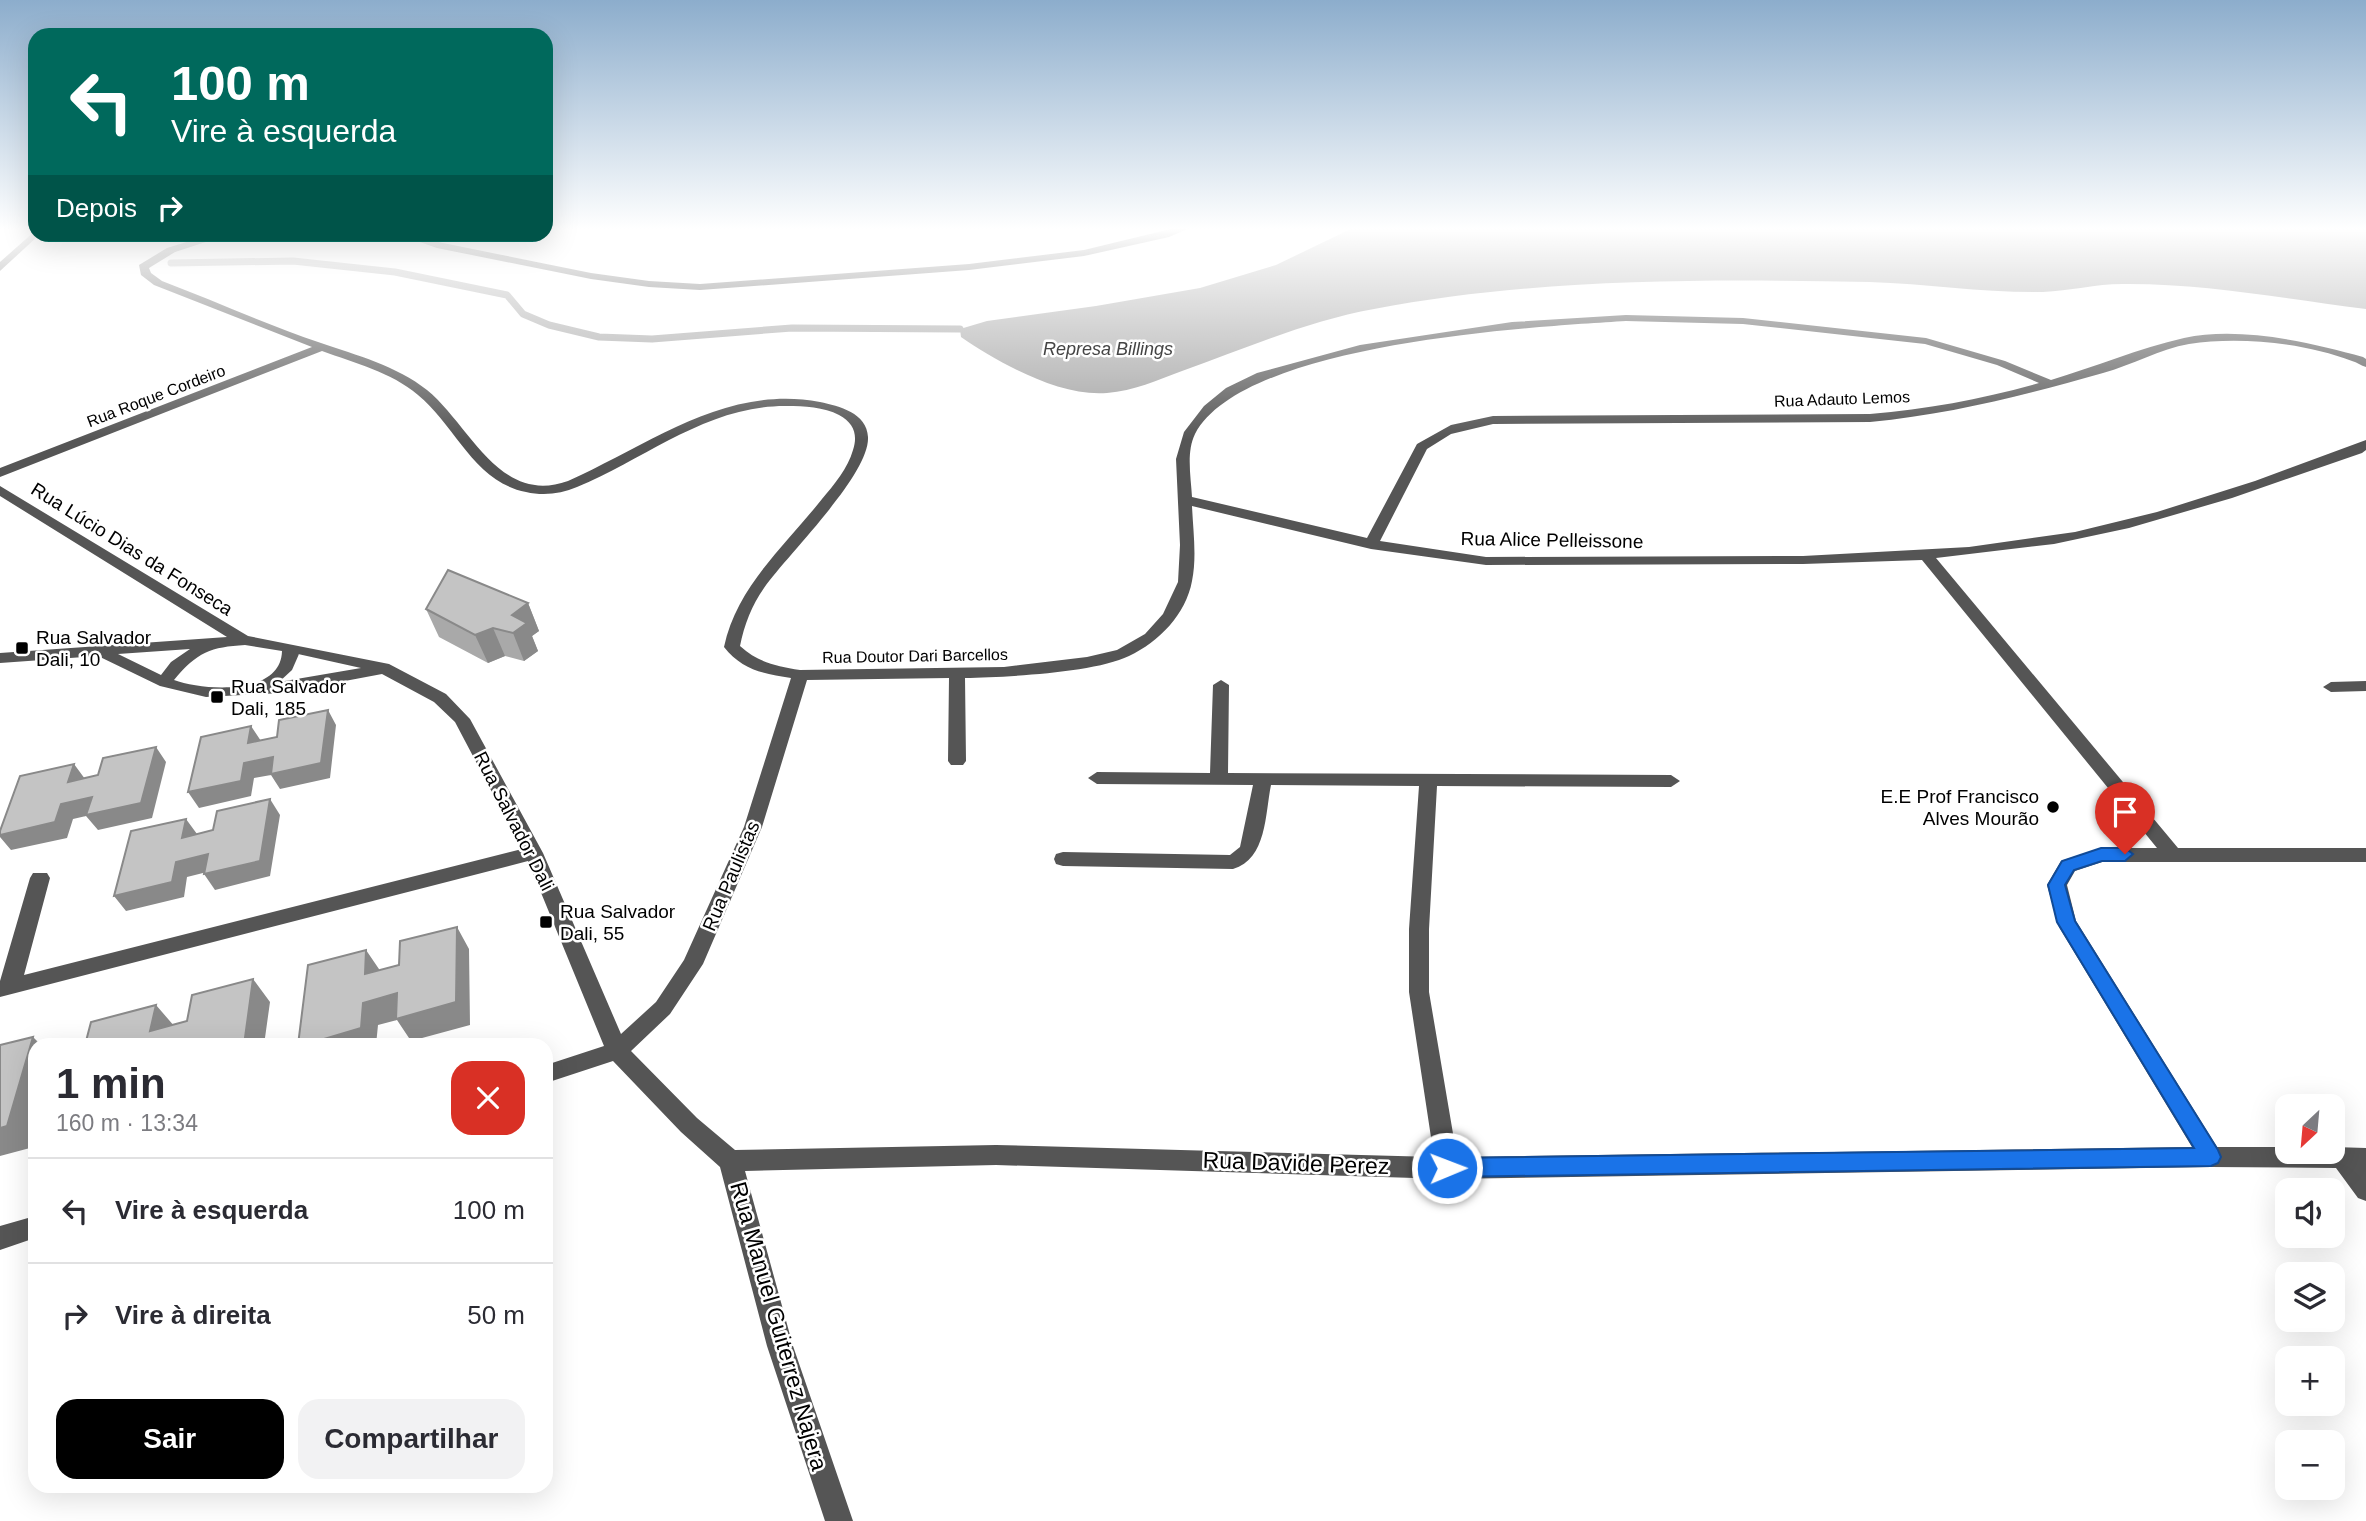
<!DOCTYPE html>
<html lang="pt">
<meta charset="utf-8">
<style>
body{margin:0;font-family:Helvetica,sans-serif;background:#f2f2f3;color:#2b2b33;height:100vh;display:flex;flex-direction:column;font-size:26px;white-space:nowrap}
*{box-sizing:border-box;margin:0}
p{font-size:23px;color:#7c7c81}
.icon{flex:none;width:38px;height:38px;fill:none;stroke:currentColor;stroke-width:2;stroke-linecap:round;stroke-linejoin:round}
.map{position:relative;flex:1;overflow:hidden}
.side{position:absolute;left:28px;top:1038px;width:525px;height:455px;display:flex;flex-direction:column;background:#fff;border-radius:21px;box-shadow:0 7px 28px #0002}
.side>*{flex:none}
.top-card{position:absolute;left:28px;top:28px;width:525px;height:214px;border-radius:21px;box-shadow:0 7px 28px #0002;background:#00695c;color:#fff;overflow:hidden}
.needle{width:46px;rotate:206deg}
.controls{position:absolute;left:2275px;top:1094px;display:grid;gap:14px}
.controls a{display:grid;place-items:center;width:70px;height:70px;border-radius:14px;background:#fff;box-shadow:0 7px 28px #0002;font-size:35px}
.pin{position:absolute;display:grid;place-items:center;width:60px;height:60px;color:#fff;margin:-72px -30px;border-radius:50% 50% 50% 0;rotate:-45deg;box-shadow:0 0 7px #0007}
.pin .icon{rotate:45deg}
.me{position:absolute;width:77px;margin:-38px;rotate:89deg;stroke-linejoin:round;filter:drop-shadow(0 0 5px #0008)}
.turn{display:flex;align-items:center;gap:24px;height:147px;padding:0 28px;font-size:32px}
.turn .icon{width:91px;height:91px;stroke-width:2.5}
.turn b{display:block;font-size:49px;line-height:60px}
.then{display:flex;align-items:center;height:66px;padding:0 28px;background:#0003;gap:14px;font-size:26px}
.round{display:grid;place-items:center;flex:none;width:74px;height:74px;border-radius:21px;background:#f2f2f3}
.summary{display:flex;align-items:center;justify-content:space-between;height:119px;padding:0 28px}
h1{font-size:42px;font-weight:700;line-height:52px}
.cta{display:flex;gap:14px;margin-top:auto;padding:14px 28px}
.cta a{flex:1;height:80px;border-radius:21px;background:#000;color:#fff;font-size:28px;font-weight:700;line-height:80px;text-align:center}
.cta a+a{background:#f2f2f3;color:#2b2b33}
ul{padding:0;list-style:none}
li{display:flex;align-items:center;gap:21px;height:105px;padding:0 28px;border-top:2px solid #e1e1e2}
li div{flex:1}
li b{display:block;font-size:26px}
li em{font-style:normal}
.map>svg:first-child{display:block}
.water{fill:#a3a3a3}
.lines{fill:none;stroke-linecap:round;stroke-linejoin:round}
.stream{stroke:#a3a3a3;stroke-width:7}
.minor{fill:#555;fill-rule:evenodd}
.wall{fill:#a9a9a9}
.shaded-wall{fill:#898989}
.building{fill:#c4c4c4;stroke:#898989;stroke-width:2}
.route{fill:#1a73e8;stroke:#114b97;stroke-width:2}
.poi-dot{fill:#000;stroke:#fff;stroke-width:2.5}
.labels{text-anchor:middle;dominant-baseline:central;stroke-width:5;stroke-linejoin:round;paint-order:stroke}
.far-street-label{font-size:16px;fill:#000;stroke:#fff}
.far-water-label{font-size:18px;font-style:italic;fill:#444;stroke:#fff}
.street-label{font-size:19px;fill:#000;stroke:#fff}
.poi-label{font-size:19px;fill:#000;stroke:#fff;text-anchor:start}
.near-street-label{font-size:23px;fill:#000;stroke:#fff}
</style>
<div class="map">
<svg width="2366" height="1521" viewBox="0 0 2366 1521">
<rect width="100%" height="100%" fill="#fff"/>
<path class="water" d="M1355,227h1011v82c-80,-10 -163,-26 -244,-25 -26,0 -53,7 -79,8 -57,1 -115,-8 -173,-10 -165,-3 -333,-4 -496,27 -66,12 -128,39 -192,62 -25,9 -48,20 -75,22 -48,4 -108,-30 -146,-56l-1,-8 27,-8 109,-15 104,-18 76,-23z"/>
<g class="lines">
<path class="stream" d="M171,263l122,-2 102,11 112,23 16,19 26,11 50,12 53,2 140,-11 168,1"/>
<path class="minor" d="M546,227h19l-19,4z
M1179,227h13l-23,10 -85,19 -115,14 -269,20 -51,-3 -58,-8 -154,-31 -40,-14 28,4 10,-4h39l-41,7 158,32 58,8 51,3 269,-20 115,-14z
M35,231l3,5 -38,35v-9z
M213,234h17l-55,18 -26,16 2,5 11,8c53,20 105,44 159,62 35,12 76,23 106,47 43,35 72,116 141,91 81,-36 158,-97 252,-79 19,4 47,11 48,35 2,38 -81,118 -104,151 -12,17 -20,37 -24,58 19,17 36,20 60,24l204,-3 83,-10 30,-7 28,-16 18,-20 15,-32 2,-37 -4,-86 8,-27 20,-26 22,-18 31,-15 103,-28 152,-23 114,-7 117,3 183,20 79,23 46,19c44,-13 88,-32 133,-42 55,-12 126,4 179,19l3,2v8c-5,-1 -9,-5 -14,-6 -48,-18 -112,-25 -163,-17 -29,5 -57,21 -86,29 -78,22 -151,41 -233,49l-377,2 -42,10 -24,15 -47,92 106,16 317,-1 166,-9 106,-15 82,-20 98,-31 111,-41v10l-4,3 -130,45 -103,30 -75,16 -118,14 242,290h188v14h-264l-27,9 -8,14 9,36 141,226h70v5h46v-5l33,1v53l-8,-3 -22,-30 -125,-1 -764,12 -451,-14 -251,6 48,175 60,175h-28l-58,-175 -47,-179 -39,-35 -68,-71 -67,22v-18l58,-19 -76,-185 -528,136v-16l30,-103 3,-5h14l3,5 -26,97 498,-126 -67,-127 -21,-20 -52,-28 -101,19 -75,4 -46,-11 -62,-30 -98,7v-10l227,-16 -227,-141v-10l248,150 141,28 57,30 24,25 73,134 78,181 35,-32 28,-42 60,-133 47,-149c-27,-4 -49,-8 -67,-31 13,-61 61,-101 98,-148 12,-14 26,-31 31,-49 5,-15 1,-27 -14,-35 -15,-8 -35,-9 -52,-9 -79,-1 -140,52 -210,81 -16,7 -34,9 -51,5 -52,-10 -71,-67 -108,-97 -27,-23 -63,-32 -96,-44l-322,126v-9l312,-121 -158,-62 -13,-10 -2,-10 28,-17zM1626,321l117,3 182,20 72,21 42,18c-57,16 -111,26 -169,31l-377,2 -42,9 -34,19 -50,94 -175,-41c-1,-19 -6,-45 3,-63 48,-91 335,-107 431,-113zM1192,506l179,43 115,16 317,-1 119,-4 235,288h-56l-40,13 -14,24 12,42 133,220 -735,10 -28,-165v-63l8,-143 234,1 9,-6 -9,-6 -443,-2 1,-88 -8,-5 -8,5 -3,88 -113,-1 -9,6 9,6 156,1 -13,62 -10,8 -167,-3 -7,2 -2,5 2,5 7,2 170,3c34,-10 32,-55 38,-84l148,1 -10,143v63l25,165 -438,-12 -261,5 -38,-32 -66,-67 39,-37 33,-50 59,-137 45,-147 142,-2 -1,83 3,4h12l3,-4 -1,-83c41,-1 129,-5 164,-22 30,-14 57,-42 63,-75 5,-24 1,-51 0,-75zM245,645l37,6c-1,45 -78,40 -108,29 23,-28 37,-33 71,-35zM190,649l-19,13 -10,13 -43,-21zM299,654h-1l63,14 -82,14 13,-12z
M2366,681v10l-35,1 -8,-5 8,-5z
M35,1216v22l-35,12v-24z"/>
</g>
<path class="wall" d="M528,603l11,28 -7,5 6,15 -14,10 -19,-5 -17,7 -49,-26 -13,-28z"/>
<path class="shaded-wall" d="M528,603l11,28 -7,5 6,15 -14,10 -11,-28 -1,-18z
M493,628l12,28 -17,7 -13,-28z
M328,710l8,15 -6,53 -50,11 -9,-14 -17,3 -3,18 -52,12 -11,-16 56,-29z
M251,726l10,15 -13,2z
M156,747l10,15 -14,56 -54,12 -12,-14 -13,3 -6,19 -56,12 -11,-13v-2l61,-31 31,-7z
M74,764l11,15 -17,3z
M270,799l10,16 -10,61 -55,14 -11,-16z
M186,819l11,15 -15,4z
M208,854l11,15 -32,8 -3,20 -58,14 -12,-15 62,-34z
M457,927l12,22 1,76 -59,16 -14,-21 -19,5 -2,20h-72l59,-42z
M366,950l15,22 -16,2z
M253,979l17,23 -6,43h-20z
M156,1005l19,22 -25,4z
M33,1037l8,8h-6v85l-5,18 -30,8v-28z"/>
<path class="building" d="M448,570l80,33 -16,12 15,8 -14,10 -20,-5 -18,7 -49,-26z
M328,710l-7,53 -50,11 2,-17 -29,6 -3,18 -53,11 13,-55 50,-11 -3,17 29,-6 2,-17z
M156,747l-15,56 -55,12 6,-18 -31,7 -6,18 -55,13v-4l20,-55 54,-12 -6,18 30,-7 5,-17z
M270,799l-10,62 -56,13 4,-20 -32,8 -4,20 -58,14 17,-65 55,-12 -4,19 31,-8 4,-19z
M457,927l-1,75 -60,17 1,-26 -34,10 -2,25 -57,17h-6l10,-80 58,-15 -1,24 34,-9 1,-24z
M253,979l-9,66h-159l6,-23 65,-17 -6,26 37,-10 5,-26z
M33,1037l-26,89 -7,2v-83z"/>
<linearGradient id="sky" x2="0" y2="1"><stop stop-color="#8cadcc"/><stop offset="0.52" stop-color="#fff"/><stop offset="1" stop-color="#fff" stop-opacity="0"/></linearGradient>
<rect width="2366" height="440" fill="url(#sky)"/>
<path class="route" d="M2101,848h24l8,6 -8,7h-23l-28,9 -9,15 10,36 143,229 3,7 -3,6 -7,3 -764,11 -7,-3 -3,-6 3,-7 7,-3 747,-10 -137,-226 -9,-37 14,-24z"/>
<g class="poi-dot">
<rect x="15" y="641" width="14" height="14" rx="3.5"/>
<rect x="210" y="690" width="14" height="14" rx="3.5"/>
<circle cx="2053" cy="807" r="7"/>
<rect x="539" y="915" width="14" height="14" rx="3.5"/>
</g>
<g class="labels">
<g class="far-street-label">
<text transform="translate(156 396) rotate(-21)">Rua Roque Cordeiro</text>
<text transform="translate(1842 399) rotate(-2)">Rua Adauto Lemos</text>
<text transform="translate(915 656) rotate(-1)">Rua Doutor Dari Barcellos</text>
</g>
<g class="far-water-label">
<text x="1108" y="349">Represa Billings</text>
</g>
<g class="street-label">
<text transform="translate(1552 540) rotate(1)">Rua Alice Pelleissone</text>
<text transform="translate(132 549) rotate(32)">Rua Lúcio Dias da Fonseca</text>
<text transform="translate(514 821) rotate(63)">Rua Salvador Dali</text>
<text transform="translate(731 876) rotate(-67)">Rua Paulistas</text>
</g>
<g class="poi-label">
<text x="36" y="637">Rua Salvador<tspan x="36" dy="22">Dali, 10</tspan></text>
<text x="231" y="686">Rua Salvador<tspan x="231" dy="22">Dali, 185</tspan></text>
<text x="2039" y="796" text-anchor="end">E.E Prof Francisco<tspan x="2039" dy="22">Alves Mourão</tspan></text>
<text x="560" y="911">Rua Salvador<tspan x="560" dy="22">Dali, 55</tspan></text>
</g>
<g class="near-street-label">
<text transform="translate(1296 1163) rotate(2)">Rua Davide Perez</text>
<text transform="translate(779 1326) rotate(74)">Rua Manuel Guiterrez Najera</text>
</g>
</g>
</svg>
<div class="controls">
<a><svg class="needle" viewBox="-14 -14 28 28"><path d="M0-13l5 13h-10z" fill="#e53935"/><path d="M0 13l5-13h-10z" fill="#7c7c81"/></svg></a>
<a><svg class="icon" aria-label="sound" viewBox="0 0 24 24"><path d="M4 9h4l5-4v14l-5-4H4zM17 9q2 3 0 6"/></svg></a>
<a><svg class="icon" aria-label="layers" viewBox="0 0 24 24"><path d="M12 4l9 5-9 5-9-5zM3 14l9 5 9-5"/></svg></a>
<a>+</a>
<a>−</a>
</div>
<div class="pin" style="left:2125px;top:854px;background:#d93025"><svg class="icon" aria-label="arrive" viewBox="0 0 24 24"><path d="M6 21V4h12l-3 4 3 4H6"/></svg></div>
<svg class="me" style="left:1447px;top:1168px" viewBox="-20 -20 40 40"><circle r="17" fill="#1a73e8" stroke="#fff" stroke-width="3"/><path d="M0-11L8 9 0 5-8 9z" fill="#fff"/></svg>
<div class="top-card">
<div class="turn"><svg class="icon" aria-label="left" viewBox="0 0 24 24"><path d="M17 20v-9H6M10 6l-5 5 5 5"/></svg><div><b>100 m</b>Vire à esquerda</div></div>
<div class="then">Depois<svg class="icon" aria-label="right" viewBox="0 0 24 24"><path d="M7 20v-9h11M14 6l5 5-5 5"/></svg></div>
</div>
<section class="side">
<div class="summary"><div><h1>1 min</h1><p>160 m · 13:34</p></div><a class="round" style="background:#d93025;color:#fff"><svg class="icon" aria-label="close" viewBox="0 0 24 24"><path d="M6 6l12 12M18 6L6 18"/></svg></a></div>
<ul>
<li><svg class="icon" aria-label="left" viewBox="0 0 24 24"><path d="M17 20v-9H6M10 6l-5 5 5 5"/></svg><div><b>Vire à esquerda</b></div><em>100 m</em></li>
<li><svg class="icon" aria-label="right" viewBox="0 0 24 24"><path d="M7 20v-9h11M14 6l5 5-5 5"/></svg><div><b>Vire à direita</b></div><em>50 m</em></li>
</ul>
<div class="cta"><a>Sair</a><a>Compartilhar</a></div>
</section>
</div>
